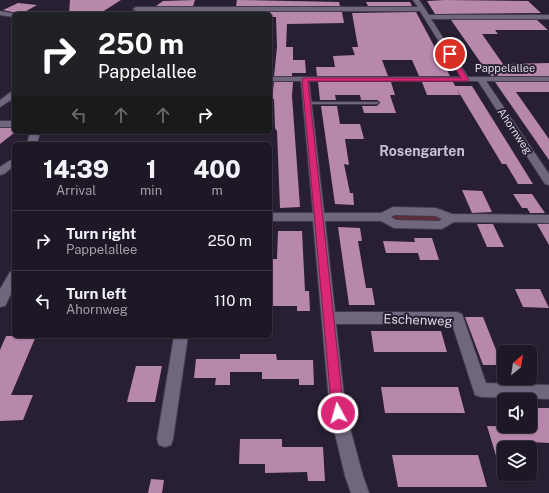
<!DOCTYPE html>
<style>
body{margin:0;font-family:"Public Sans",sans-serif;background:#26202e;color:#f1f3f6;height:100vh;display:flex;flex-direction:column;font-size:15px;white-space:nowrap}
*{box-sizing:border-box;margin:0}
p{font-size:13px;color:#a19fa7}
.icon{flex:none;width:22px;height:22px;fill:none;stroke:currentColor;stroke-width:2;stroke-linecap:round;stroke-linejoin:round}
.map{position:relative;flex:1;overflow:hidden}
.details{position:absolute;left:12px;top:142px;width:260px;height:196px;display:flex;flex-direction:column;background:#1e1726;border-radius:6px;box-shadow:0 1px 3px #0004,0 0 0 1px #3c3643}
.details>*{flex:none}
.guide{position:absolute;left:12px;top:12px;width:260px;height:122px;border-radius:6px;box-shadow:0 1px 3px #0004,0 0 0 1px #3c3643;background:#202124;color:#fff;overflow:hidden}
.needle{width:26px;rotate:30deg}
.fabs{position:absolute;left:497px;top:345px;display:grid;gap:8px}
.fabs a{display:grid;place-items:center;width:40px;height:40px;border-radius:6px;background:#1e1726;box-shadow:0 1px 3px #0004,0 0 0 1px #3c3643;font-size:20px}
.pin{position:absolute;display:grid;place-items:center;width:34px;height:34px;color:#fff;margin:-17px;border:2px solid #fff;border-radius:50%;box-shadow:0 1px 4px #0007}
.me{position:absolute;width:44px;margin:-22px;rotate:354deg;stroke-linejoin:round;filter:drop-shadow(0 0 3px #0008)}
.turn{display:flex;align-items:center;gap:14px;height:84px;padding:0 20px;font-size:18px}
.turn .icon{width:52px;height:52px;stroke-width:2.5}
.turn b{display:block;font-size:28px;line-height:34px}
.lanes{display:flex;align-items:center;height:38px;padding:0 20px;background:#0003;justify-content:center;gap:20px;direction:ltr}
.lanes .off{opacity:.35}
.eta{display:flex;justify-content:space-evenly;align-items:center;height:68px;text-align:center}
.eta b{font-size:24px;font-weight:800;line-height:28px}
ul{padding:0;list-style:none}
li{display:flex;align-items:center;gap:12px;height:60px;padding:0 20px;border-top:1px solid #3c3643}
li div{flex:1}
li b{display:block;font-size:15px}
li em{font-style:normal}
.map>svg:first-child{display:block}
.green{fill:#5f2c38}
.building{fill:#b887ac}
.lines{fill:none;stroke-linecap:round;stroke-linejoin:round}
.service-casing{stroke:#423a4b;stroke-width:2}
.minor-casing{stroke:#423a4b;stroke-width:2}
.service{fill:#70667e;fill-rule:evenodd}
.minor{fill:#70667e;fill-rule:evenodd}
.route{fill:#db2777;stroke:#8e194d}
.labels{text-anchor:middle;dominant-baseline:central;stroke-width:4;stroke-linejoin:round;paint-order:stroke}
.far-street-label{font-size:11px;fill:#ddd8e5;stroke:#281f33}
.street-label{font-size:13px;fill:#ddd8e5;stroke:#281f33}
.neighbourhood-label{font-size:14px;font-weight:bold;fill:#c9bed8;stroke:#281f33}
</style>
<div class="map">
<svg width="549" height="493" viewBox="0 0 549 493">
<rect width="100%" height="100%" fill="#281f33"/>
<path class="green" d="M396,215l41,1 3,1 2,2 -3,2h-42l-4,-2 -1,-3z"/>
<path class="building" d="M70,0h51l-22,14h-30z
M195,0l-2,6h-37l7,-5z
M237,0l102,2 1,4h-104z
M445,0l83,1 13,12 -106,1 -8,-13z
M366,2h44l2,4h-44z
M18,3l19,2 -16,9 -18,-4z
M235,12h107l2,11 -57,1 -1,23h7v13h12l1,13h-14v3h-18l3,-29 -1,-30h-6v-3h-35z
M416,12l34,64h-31l-7,-16h-30l6,16h-71l-1,-9h19l-2,-11 22,-1 -3,-8h6l-6,-34z
M451,20h86l11,10h-53l3,4h-16l21,30 46,-1v13h-59z
M274,82h19l-1,14 8,111 -20,1 -3,-77 -2,-3 -1,-29h-2z
M318,82h73l4,13h-5l6,18h-32l-2,-7h15l3,-4 -3,-2h-16l-1,-5h-25l1,5h-16z
M422,82h31l7,13h-33z
M495,82h54v10h-33l33,47v21z
M455,86h17l61,98h-15l-12,-20h-4z
M321,106h16l3,18h20l4,15h-19l4,26 -5,-1 6,29h3l1,12 -19,-1z
M0,128h14v5l-14,11z
M462,190l20,1 10,21 -20,1z
M513,194h19l13,19h-15l-3,-5h-5z
M477,224h16l11,23h-17z
M537,224h12v21z
M338,227l22,1 2,13h-4l8,47h6l3,17h-26z
M278,231h24l3,60h4l1,20h-13v-5h-27v-20h3v-27h4z
M414,238h18l7,22h-19l-2,-7h-32l-3,-12 32,1z
M515,289h25l9,19 -26,-1z
M465,317h18l19,48h-19z
M371,331h70l6,21h-73z
M6,336h30l-25,59h22l-10,25 -23,1v-71z
M240,354h36l1,6h36l1,25h-15v-6h-37v-7h-32v13h-15l1,-7h-22l2,-19h44z
M136,366h26l-7,36h-28z
M381,387h77l7,26h-80z
M533,408h16v35l-18,-1 2,6h-29v23l-3,1 -14,-46 38,1v-1h5v-12h5z
M240,439h42v8h41l2,34h-17l-1,-9 -42,1v-9h-26z
M392,455h86l9,32h-89z
M151,479l13,1 -2,13h-14z"/>
<g class="lines">
<g class="service-casing">
<path id="service" d="M306,102h71l2,1 -2,1h-70l-2,-1z"/>
</g>
<g class="minor-casing">
<path id="minor" d="M413,0h6l10,15h120v4h-118l37,58h81v4h-63l63,93v11l-4,-1 -67,-103h-169l15,132h57l12,-6 43,1 16,6 97,1v8l-95,-1 -12,7 -48,-1 -13,-7h-56l10,91h122l5,2 24,69 63,2v14l-68,-2 -6,-2 -23,-71h-116l10,89 17,63 6,17h-18l-6,-17 -15,-63 -17,-192h-43v-8h43l-12,-132h-31v-4h191l-41,-66h-284l-3,-2 3,-2h282zM395,215l40,1 7,3 -3,2 -43,-1 -5,-3z
M0,11l16,3h-2v3l-14,-2z
M11,92h3v6l-14,9v-7z
M0,121h14v6h-14z
M30,132h10l-3,12h-10z
M14,158v8l-10,8 -4,1v-8z
M14,270v18l-9,18 -5,1v-18l10,-17z
M174,336h14l-15,103 -2,6 -6,2 -6,-2 -2,-6z"/>
</g>
<use href="#service" class="service"/>
<use href="#minor" class="minor"/>
</g>
<path class="route" d="M448,53h4l16,26v2h-160l36,332 -2,5 -4,1 -5,-1 -1,-5 -30,-334 3,-1h156l-14,-24z"/>
<g class="labels">
<g class="far-street-label">
<text x="505" y="68">Pappelallee</text>
<text transform="translate(515 131) rotate(56)">Ahornweg</text>
</g>
<g class="street-label">
<text transform="translate(418 320) rotate(2)">Eschenweg</text>
</g>
<g class="neighbourhood-label">
<text x="422" y="151">Rosengarten</text>
</g>
</g>
</svg>
<div class="fabs">
<a><svg class="needle" viewBox="-14 -14 28 28"><path d="M0-13l5 13h-10z" fill="#e53935"/><path d="M0 13l5-13h-10z" fill="#a19fa7"/></svg></a>
<a><svg class="icon" aria-label="sound" viewBox="0 0 24 24"><path d="M4 9h4l5-4v14l-5-4H4zM17 9q2 3 0 6"/></svg></a>
<a><svg class="icon" aria-label="layers" viewBox="0 0 24 24"><path d="M12 4l9 5-9 5-9-5zM3 14l9 5 9-5"/></svg></a>
</div>
<div class="pin" style="left:450px;top:54px;background:#d93025"><svg class="icon" aria-label="arrive" viewBox="0 0 24 24"><path d="M6 21V4h12l-3 4 3 4H6"/></svg></div>
<svg class="me" style="left:338px;top:413px" viewBox="-20 -20 40 40"><circle r="17" fill="#db2777" stroke="#fff" stroke-width="3"/><path d="M0-11L8 9 0 5-8 9z" fill="#fff"/></svg>
<div class="guide">
<div class="turn"><svg class="icon" aria-label="right" viewBox="0 0 24 24"><path d="M7 20v-9h11M14 6l5 5-5 5"/></svg><div><b>250 m</b>Pappelallee</div></div>
<div class="lanes"><svg class="icon off" aria-label="left" viewBox="0 0 24 24"><path d="M17 20v-9H6M10 6l-5 5 5 5"/></svg><svg class="icon off" aria-label="ahead" viewBox="0 0 24 24"><path d="M12 20V5M6 11l6-6 6 6"/></svg><svg class="icon off" aria-label="ahead" viewBox="0 0 24 24"><path d="M12 20V5M6 11l6-6 6 6"/></svg><svg class="icon" aria-label="right" viewBox="0 0 24 24"><path d="M7 20v-9h11M14 6l5 5-5 5"/></svg></div>
</div>
<section class="details">
<div class="eta">
<div><b>14:39</b><p>Arrival</p></div>
<div><b>1</b><p>min</p></div>
<div><b>400</b><p>m</p></div>
</div>
<ul>
<li><svg class="icon" aria-label="right" viewBox="0 0 24 24"><path d="M7 20v-9h11M14 6l5 5-5 5"/></svg><div><b>Turn right</b><p>Pappelallee</p></div><em>250 m</em></li>
<li><svg class="icon" aria-label="left" viewBox="0 0 24 24"><path d="M17 20v-9H6M10 6l-5 5 5 5"/></svg><div><b>Turn left</b><p>Ahornweg</p></div><em>110 m</em></li>
</ul>
</section>
</div>
